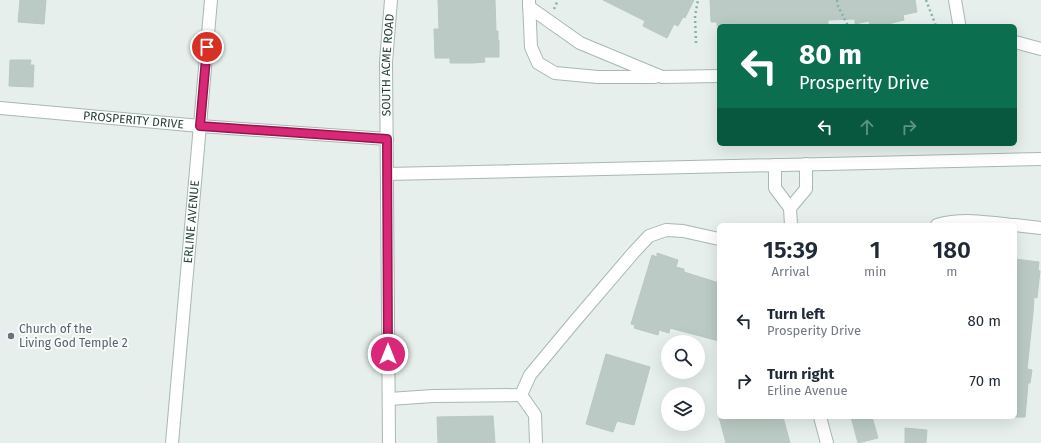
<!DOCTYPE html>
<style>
body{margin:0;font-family:"Fira Sans",sans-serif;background:#f6f6f7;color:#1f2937;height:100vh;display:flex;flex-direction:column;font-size:15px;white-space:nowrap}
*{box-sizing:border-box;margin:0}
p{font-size:13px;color:#747a83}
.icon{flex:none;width:22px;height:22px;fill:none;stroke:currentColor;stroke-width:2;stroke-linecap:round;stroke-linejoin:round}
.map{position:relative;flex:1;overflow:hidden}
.side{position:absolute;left:717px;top:223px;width:300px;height:196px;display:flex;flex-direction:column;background:#fff;border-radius:6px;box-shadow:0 4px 16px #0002}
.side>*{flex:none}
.top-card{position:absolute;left:717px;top:24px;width:300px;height:122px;border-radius:6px;box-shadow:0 4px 16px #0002;background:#0b6e4f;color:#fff;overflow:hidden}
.buttons{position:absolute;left:661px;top:335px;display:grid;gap:8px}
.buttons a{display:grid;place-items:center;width:44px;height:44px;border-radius:50%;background:#fff;box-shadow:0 4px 16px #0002;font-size:20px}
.pin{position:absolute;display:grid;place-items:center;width:34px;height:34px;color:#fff;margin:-17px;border:2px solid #fff;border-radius:50%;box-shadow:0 1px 4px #0007}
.me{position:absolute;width:44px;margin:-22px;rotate:0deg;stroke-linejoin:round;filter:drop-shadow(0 0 3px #0008)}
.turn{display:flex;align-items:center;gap:14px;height:84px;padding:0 16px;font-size:18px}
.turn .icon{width:52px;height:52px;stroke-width:2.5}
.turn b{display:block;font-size:28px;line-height:34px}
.lanes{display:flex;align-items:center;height:38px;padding:0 16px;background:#0003;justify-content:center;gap:20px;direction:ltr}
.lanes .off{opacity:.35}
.eta{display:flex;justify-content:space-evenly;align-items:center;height:68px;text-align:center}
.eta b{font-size:24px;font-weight:600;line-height:28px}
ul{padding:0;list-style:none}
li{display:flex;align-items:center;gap:12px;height:60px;padding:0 16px}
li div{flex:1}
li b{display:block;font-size:15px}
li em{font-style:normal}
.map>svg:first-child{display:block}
.building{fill:#bbcac4;stroke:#b8c9c2}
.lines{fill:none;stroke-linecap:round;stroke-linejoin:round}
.minor-casing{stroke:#a8b8b2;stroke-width:14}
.path{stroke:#86b3a5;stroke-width:2.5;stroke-dasharray:2 3;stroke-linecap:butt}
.minor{stroke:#fff;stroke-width:12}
.route-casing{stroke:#8e194d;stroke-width:10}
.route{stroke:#db2777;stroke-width:7}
.worship-dot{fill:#6b7280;stroke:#f7fbf9;stroke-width:1.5}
.labels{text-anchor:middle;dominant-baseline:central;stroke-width:4;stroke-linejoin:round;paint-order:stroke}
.street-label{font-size:12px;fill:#24423a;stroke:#f7fbf9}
.worship-label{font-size:12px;fill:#5b616d;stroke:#f7fbf9;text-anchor:start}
</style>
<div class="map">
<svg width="1041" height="443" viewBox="0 0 1041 443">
<rect width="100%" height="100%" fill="#e6efeb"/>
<path class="building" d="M20,0h26l-2,24 -26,-2z
M438,0h57l1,31h2v9h1v17h-15l1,5 -12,1h-23v-5h-15l-1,-29h5z
M603,0h91l-9,18 -2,-1 -5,9 -4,-2 -7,14 -24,-12 2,-5z
M710,0h205l2,12 -14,3 1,5 -23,6 -1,-2 -10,2 -1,-5 -14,3v-5l-27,1v6h-111v-4h-6z
M10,60h21l-1,5h4l-1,22 -24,-1z
M657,253l21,7 -2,7 8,2v3l35,11v58l-49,-13 -1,5 -10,-3 -1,5 -24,-7 1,-3 -4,-1 21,-69 5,2z
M1015,259l24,3 -1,8 2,1 -3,27 -3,-1 -1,16 -6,56 5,1 -2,13h-2l-3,34h-10z
M606,354l44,13 -16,58 -17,-4 -4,11 -27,-8z
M493,416l2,27h-57l-1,-26z
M719,417h64l7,26h-64z
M851,417h21l6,21 -20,5z
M905,428l22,2 -1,13h-21z"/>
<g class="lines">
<g class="minor-casing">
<g id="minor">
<path d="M955,0l4,23"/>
<path d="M529,1l2,46 7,16 17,10 43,4h57"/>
<path d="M529,7l51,36 82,34 57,-1"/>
<path d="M1015,42l26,7"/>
<path id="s1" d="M0,108l200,18 187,13"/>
<path d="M775,165v23l15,20 1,17"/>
<path d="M387,174l654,-15"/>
<path d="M790,208l16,-19v-25"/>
<path d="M937,225c25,-7 50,-3 75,0"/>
<path d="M1015,225l26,3"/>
<path d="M521,395l9,-20 45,-54 59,-69 15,-16 17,-6 17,1 36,8"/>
<path d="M521,395l14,20 1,28"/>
<path d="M389,399l44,-3 88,-1"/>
<path d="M820,417l7,26"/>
<path id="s2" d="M172,443l39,-443"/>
<path id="s3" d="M389,443l-3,-381 5,-62"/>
</g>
</g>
<path class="path" d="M837,0l1,6 10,20
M926,0l10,26
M554,9l4,-9
M696,43l-1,-27 3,-16"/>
<use href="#minor" class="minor"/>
</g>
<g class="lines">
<g class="route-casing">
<path id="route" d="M207,47l-7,79 187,13 1,215"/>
</g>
<use href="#route" class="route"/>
</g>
<circle class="worship-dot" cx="11" cy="336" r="4"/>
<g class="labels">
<g class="street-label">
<text stroke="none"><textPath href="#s3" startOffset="378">SOUTH ACME ROAD</textPath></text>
<text stroke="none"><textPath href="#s1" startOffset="134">PROSPERITY DRIVE</textPath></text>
<text stroke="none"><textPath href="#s2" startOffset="222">ERLINE AVENUE</textPath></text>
</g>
<g class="worship-label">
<text x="19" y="329">Church of the<tspan x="19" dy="14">Living God Temple 2</tspan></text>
</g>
</g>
</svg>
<div class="buttons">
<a><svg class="icon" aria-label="search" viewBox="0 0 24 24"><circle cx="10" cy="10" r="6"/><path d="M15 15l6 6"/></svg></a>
<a><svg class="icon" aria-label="layers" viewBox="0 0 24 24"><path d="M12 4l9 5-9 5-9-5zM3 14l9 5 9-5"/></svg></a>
</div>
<div class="pin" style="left:207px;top:47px;background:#d93025"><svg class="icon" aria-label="arrive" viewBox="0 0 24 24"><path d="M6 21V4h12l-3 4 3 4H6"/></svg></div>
<svg class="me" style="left:388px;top:354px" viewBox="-20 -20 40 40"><circle r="17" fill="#db2777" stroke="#fff" stroke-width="3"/><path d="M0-11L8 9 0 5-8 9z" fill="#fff"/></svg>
<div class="top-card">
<div class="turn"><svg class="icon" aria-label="left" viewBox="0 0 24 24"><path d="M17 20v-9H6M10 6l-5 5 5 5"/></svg><div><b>80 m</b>Prosperity Drive</div></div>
<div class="lanes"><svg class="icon" aria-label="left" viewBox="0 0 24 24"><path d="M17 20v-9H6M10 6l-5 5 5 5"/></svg><svg class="icon off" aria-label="ahead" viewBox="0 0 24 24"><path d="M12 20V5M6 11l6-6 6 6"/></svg><svg class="icon off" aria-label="right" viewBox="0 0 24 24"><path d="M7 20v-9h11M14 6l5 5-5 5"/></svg></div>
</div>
<section class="side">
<div class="eta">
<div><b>15:39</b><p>Arrival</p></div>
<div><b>1</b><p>min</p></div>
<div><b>180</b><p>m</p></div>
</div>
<ul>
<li><svg class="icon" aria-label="left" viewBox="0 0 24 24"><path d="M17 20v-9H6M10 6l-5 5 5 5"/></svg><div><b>Turn left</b><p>Prosperity Drive</p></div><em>80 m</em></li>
<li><svg class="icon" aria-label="right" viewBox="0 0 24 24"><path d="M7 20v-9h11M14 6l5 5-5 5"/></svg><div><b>Turn right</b><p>Erline Avenue</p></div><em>70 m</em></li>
</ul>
</section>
</div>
